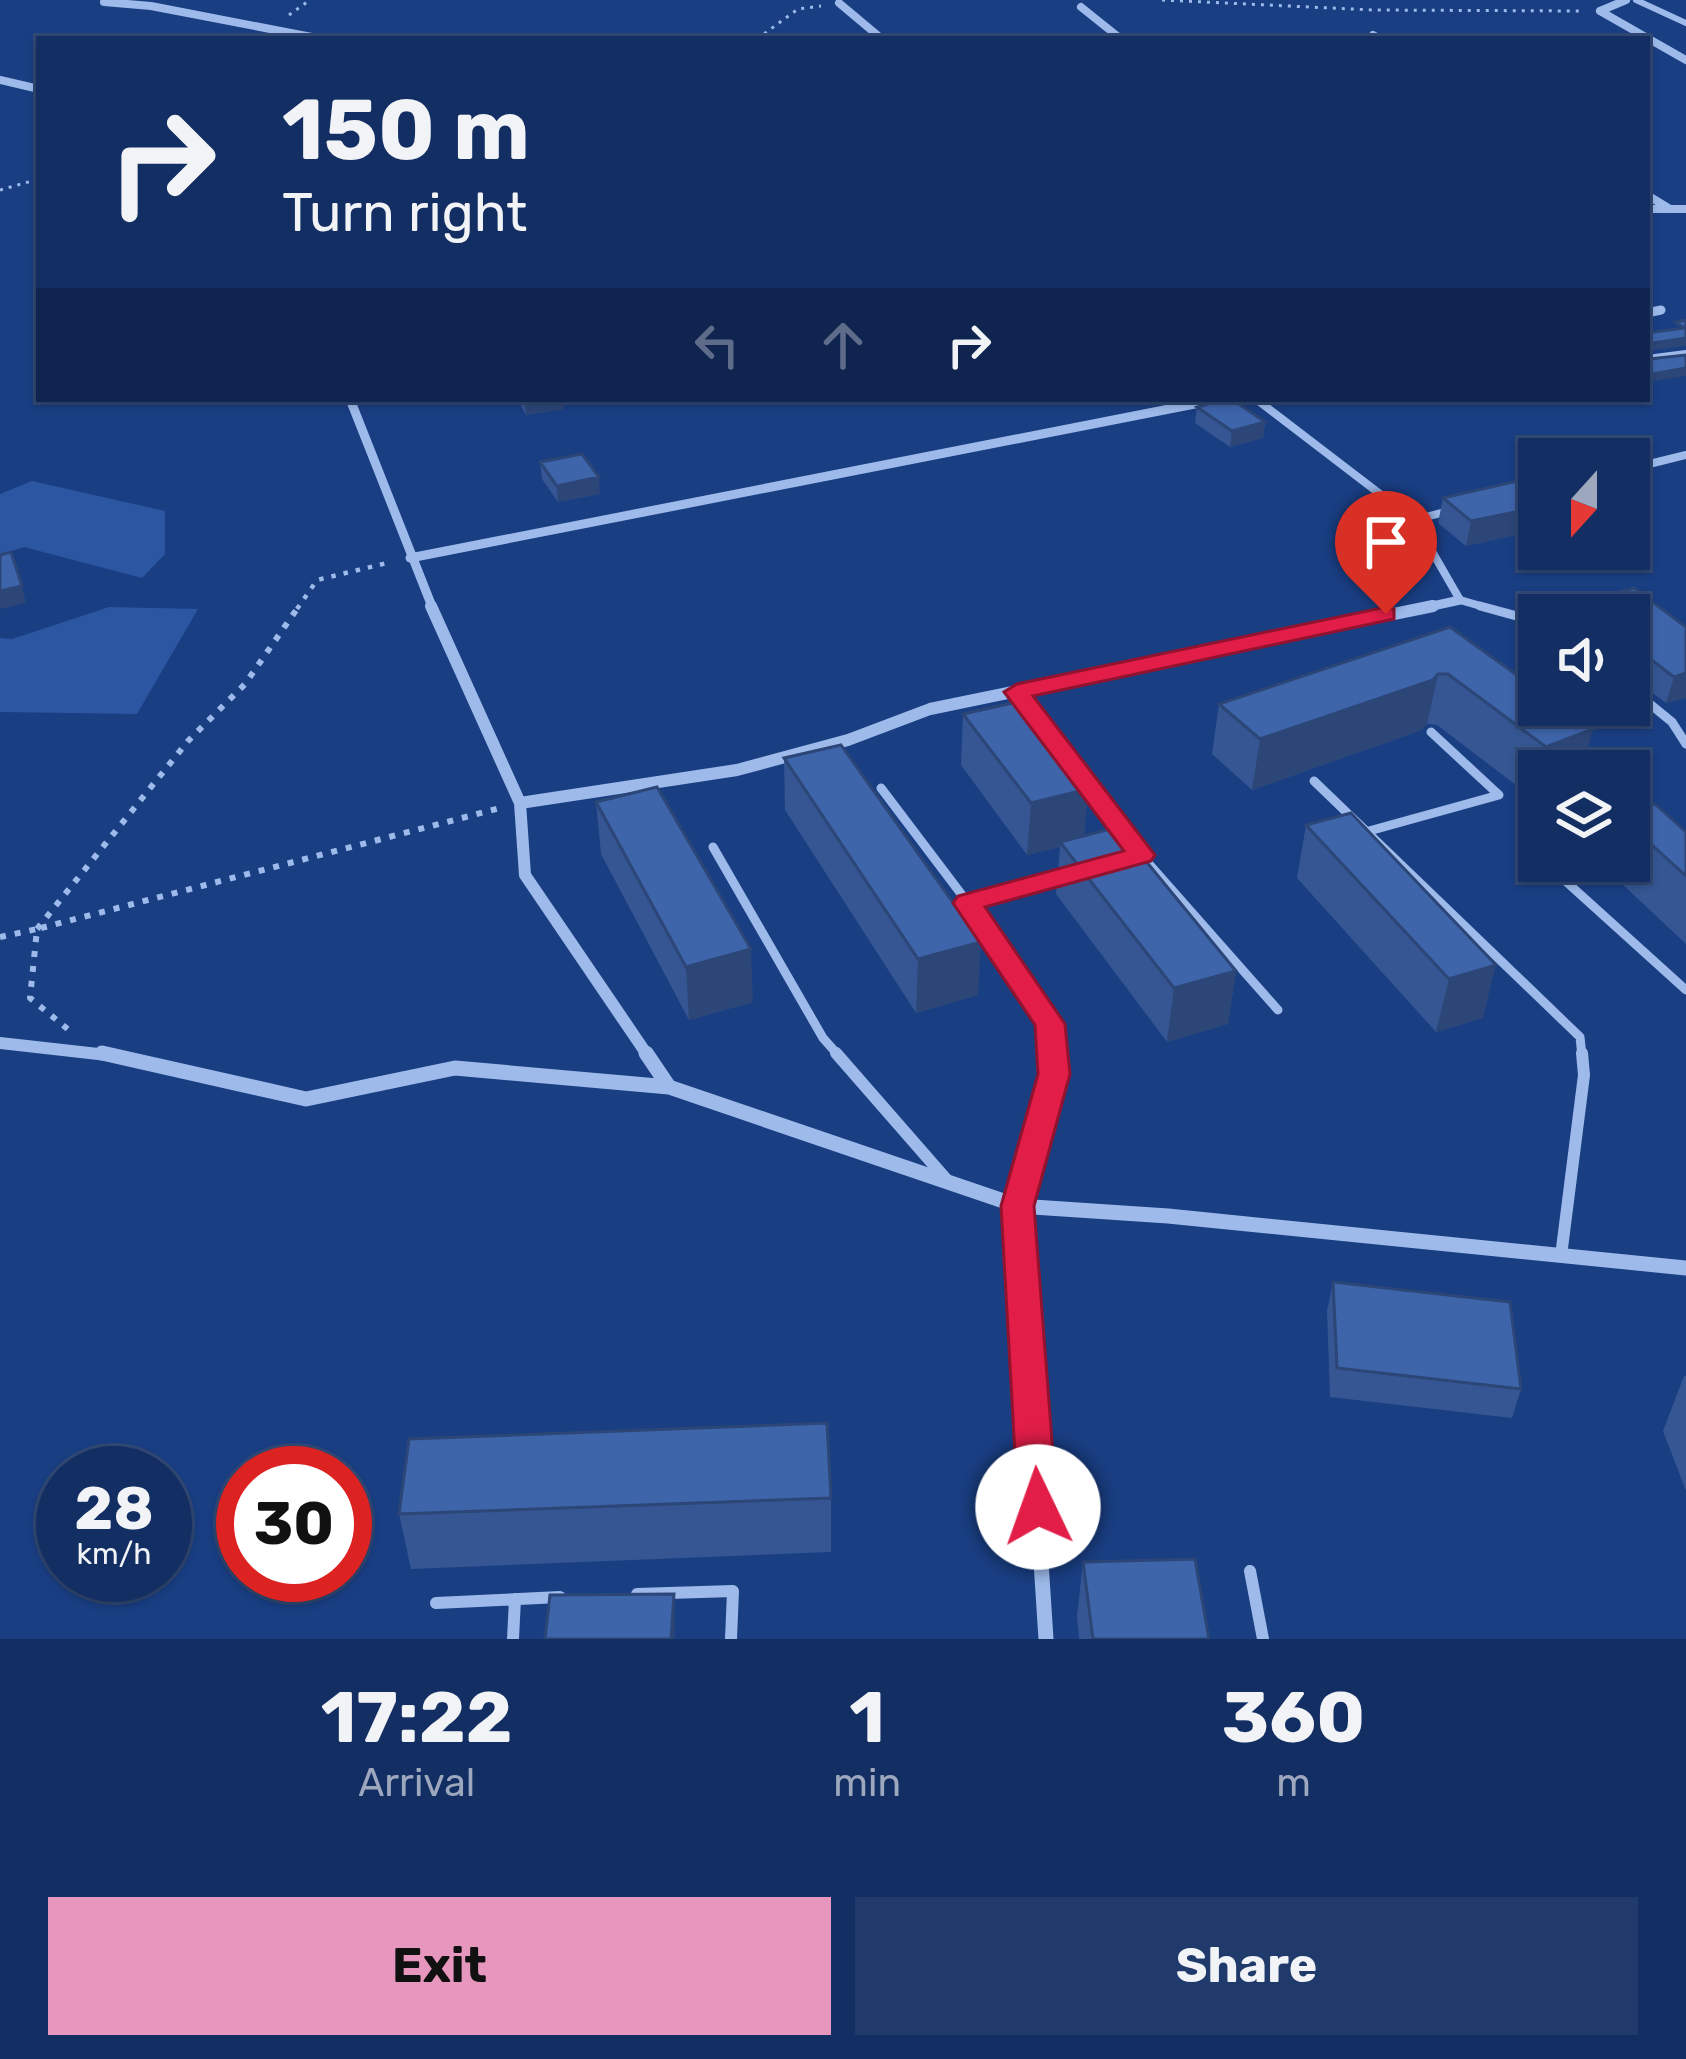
<!DOCTYPE html>
<style>
body{margin:0;font-family:Rubik,sans-serif;background:#203a6b;color:#f1f3f6;height:100vh;display:flex;flex-direction:column;font-size:45px;white-space:nowrap}
*{box-sizing:border-box;margin:0}
p{font-size:39px;color:#9da8be}
.icon{flex:none;width:66px;height:66px;fill:none;stroke:currentColor;stroke-width:2;stroke-linecap:round;stroke-linejoin:round}
.map{position:relative;height:1639px;overflow:hidden}
.details{display:flex;flex-direction:column;background:#132e62;flex:1}
.details>*{flex:none}
.top-card{position:absolute;left:36px;top:36px;width:1614px;height:366px;border-radius:0px;box-shadow:0 3px 9px #0004,0 0 0 3px #324a77;background:#132e62;color:#f1f3f6;overflow:hidden}
.needle{width:78px;rotate:201deg}
.fabs{position:absolute;left:1518px;top:438px;display:grid;gap:24px}
.fabs a{display:grid;place-items:center;width:132px;height:132px;border-radius:0px;background:#132e62;box-shadow:0 3px 9px #0004,0 0 0 3px #324a77;font-size:60px}
.speed{position:absolute;left:36px;top:1446px;display:flex;gap:24px;font-size:60px;font-weight:700;text-align:center}
.speed>*{display:grid;place-content:center;width:156px;height:156px;border-radius:50%;background:#132e62;box-shadow:0 3px 9px #0004,0 0 0 3px #324a77;line-height:1}
.speed small{font-size:30px;font-weight:400}
.speed .limit{border:18px solid #d22;background:#fff;color:#111}
.pin{position:absolute;display:grid;place-items:center;width:102px;height:102px;color:#fff;margin:-123px -51px;border-radius:50% 50% 50% 0;rotate:-45deg;box-shadow:0 0 12px #0007}
.pin .icon{rotate:45deg}
.me{position:absolute;width:132px;margin:-66px;rotate:357deg;stroke-linejoin:round;filter:drop-shadow(0 0 9px #0008)}
.turn{display:flex;align-items:center;gap:42px;height:252px;padding:0 48px;font-size:54px}
.turn .icon{width:156px;height:156px;stroke-width:2.5}
.turn b{display:block;font-size:84px;line-height:102px}
.lanes{display:flex;align-items:center;height:114px;padding:0 48px;background:#0003;justify-content:center;gap:60px;direction:ltr}
.lanes .off{opacity:.35}
.eta{display:flex;justify-content:space-evenly;align-items:center;height:204px;text-align:center}
.eta b{font-size:72px;font-weight:700;line-height:84px}
.action{display:flex;gap:24px;margin-top:auto;padding:24px 48px}
.action a{flex:1;height:138px;border-radius:0px;background:#e797bd;color:#111;font-size:48px;font-weight:700;line-height:138px;text-align:center}
.action a+a{background:#203a6b;color:#f1f3f6}
.map>svg:first-child{display:block}
.green{fill:#2c56a2}
.lines{fill:none;stroke-linecap:round;stroke-linejoin:round}
.path-far2{stroke:#9dbaeb;stroke-width:3;stroke-dasharray:3 6;stroke-linecap:butt}
.path-far1{stroke:#9dbaeb;stroke-width:4.5;stroke-dasharray:4.5 8;stroke-linecap:butt}
.path{stroke:#9dbaeb;stroke-width:6;stroke-dasharray:6 9;stroke-linecap:butt}
.service-far3{stroke:#9dbaeb;stroke-width:6}
.service-far2{stroke:#9dbaeb;stroke-width:8}
.service-far1{stroke:#9dbaeb;stroke-width:9}
.service{stroke:#9dbaeb;stroke-width:12}
.minor-far3{stroke:#9dbaeb;stroke-width:8}
.minor-far2{stroke:#9dbaeb;stroke-width:9}
.minor-far1{stroke:#9dbaeb;stroke-width:12}
.minor{stroke:#9dbaeb;stroke-width:15}
.wall{fill:#355692}
.shaded-wall{fill:#2b4677}
.building{fill:#3e64aa;stroke:#2b4677;stroke-width:3}
.route{fill:#e11d48;stroke:#92132f;stroke-width:3}
</style>
<div class="map">
<svg width="1686" height="1639" viewBox="0 0 1686 1639">
<rect width="100%" height="100%" fill="#193e82"/>
<path class="green" d="M32,481l133,30v43l-23,24 -118,-31 -24,8v-61z
M109,607l89,2 -61,105 -137,-2v-74l12,1z"/>
<g class="lines">
<path class="path-far2" d="M1162,0l211,10 211,1
M289,15l21,-15
M757,39l41,-30 23,-3
M0,190l39,-11"/>
<path class="path-far1" d="M297,609l20,-29 74,-18"/>
<path class="path" d="M41,928l463,-121
M37,929l151,-188 57,-57 54,-78
M0,937l37,-8 -7,69 40,33"/>
<path class="service-far3" d="M1636,0l50,23"/>
<path class="service-far2" d="M1647,359l39,-5
M1256,399l158,121
M1629,469l57,-14
M1449,511l-35,9 46,80 31,9"/>
<path class="service-far1" d="M1480,606l59,16
M1629,687l43,35 14,22
M1017,692l124,163 137,155
M1314,781l266,256 2,19
M881,788l87,115 82,121 3,32
M1369,831l130,-36 -68,-63
M713,847l110,191 16,18
M1561,877l125,113
M968,903l99,-28"/>
<path class="service" d="M836,1053l110,126
M1018,1206l36,-132 -2,-21
M1561,1256l23,-181 -2,-22
M1250,1571l13,68
M637,1594l96,-3 -2,48
M436,1603l124,-6
M513,1639l2,-40"/>
<path class="minor-far3" d="M104,2l47,4 171,33
M839,3l43,36
M1081,7l40,32
M1600,11l86,49
M1600,11l26,-11
M1373,35l7,4
M0,80l39,9
M1647,195l23,14
M1647,209h39"/>
<path class="minor-far2" d="M1647,313l14,-3
M350,399l83,210
M410,558l810,-159
M1419,609l41,-9"/>
<path class="minor-far1" d="M431,606l89,197 5,72 123,181
M520,803l217,-33 111,-30 82,-31 503,-103
M0,1043l116,13"/>
<path class="minor" d="M102,1053l204,46 149,-31 214,19 349,119
M646,1053l23,34
M1046,1639l-28,-433 150,10 518,52"/>
</g>
<path class="wall" d="M517,399h46l1,10 -38,6z
M1197,407l68,15 -2,16 -33,9 -35,-24z
M540,462l60,32 -42,8 -16,-23z
M1539,476v54l-73,16 -28,-23 5,-25z
M1577,603l109,24v71l-20,5 -37,-28v-60h-55z
M1450,627l132,144h-43v25l-6,2 -96,-73 -10,-1 -5,6 -170,60 -40,-36 7,-50z
M963,714l125,75 -4,46 152,136 -8,53 -61,18 -111,-148 4,-47 -33,8 -66,-90z
M784,758l194,237 -62,18 -131,-203z
M596,802l157,200 -64,18 -88,-166z
M1629,812l57,20v112l-82,-77 1,-6h24z
M1351,813l132,205 -47,14 -139,-154 9,-53z
M1333,1282l188,107 -9,29 -182,-21 -3,-86z
M1684,1376h2v115l-23,-60z
M831,1498v54l-420,17 -12,-55z
M1083,1562l126,77h-130l-2,-23z"/>
<path class="shaded-wall" d="M1686,338v8l-39,5v-7z
M1686,368v8l-39,6v-7z
M525,399h38l1,10 -38,6z
M1265,422l-2,16 -33,9 2,-16z
M599,477l1,17 -42,8 -1,-16z
M1539,507v23l-73,16 5,-25z
M22,586l4,17 -26,6v-18z
M1686,673v25l-20,5 8,-26z
M1438,674l-11,50 -5,6 -170,60 8,-51z
M1593,729l-11,42h-42l6,-24z
M1539,773v23l-6,2z
M1088,789l-4,52 -24,1v5l-33,8 4,-52z
M981,942l-3,53 -62,18 2,-54z
M751,949l2,53 -64,18 -3,-53z
M1496,965l-13,53 -47,14 13,-53z
M1236,971l-8,53 -61,18 7,-54z
M674,1594l1,45h-4z"/>
<path class="building" d="M1686,320v18l-39,6v-11l37,-5 -9,-6z
M1686,355v13l-39,7v-17l2,1z
M1226,399h6l33,23 -33,9 -35,-24z
M582,454l17,23 -42,9 -17,-24z
M1539,476v31l-68,14 -28,-23z
M11,552l11,34 -22,5v-36z
M1634,588l52,39v46l-12,4 -45,-34v-28h-37l-15,-12z
M1450,627l89,64v14h20l34,24 -47,18 -98,-73h-10l-5,6 -173,59 -41,-35z
M1017,702l71,87 -57,14 -68,-89z
M841,745l140,197 -63,17 -134,-201z
M657,787l94,162 -65,18 -90,-165z
M1655,804l31,28v44l-57,-52v-12z
M1351,813l145,152 -47,14 -143,-154z
M1118,827l118,144 -62,17 -114,-146z
M1333,1282l177,20 11,87 -184,-21z
M827,1423l4,75 -432,16 10,-75z
M1195,1559l14,80h-116l-10,-77z
M674,1594l-3,45h-126l5,-44z"/>
<path class="route" d="M1386,607l8,2v10l-361,77 122,159 -4,6 -166,46 80,117 5,50 -36,132 23,301 -6,12 -13,5 -14,-5 -6,-12 -17,-301 37,-132 -3,-49 -82,-122 5,-7 166,-45 -120,-159 13,-8z"/>
</svg>
<div class="fabs">
<a><svg class="needle" viewBox="-14 -14 28 28"><path d="M0-13l5 13h-10z" fill="#e53935"/><path d="M0 13l5-13h-10z" fill="#9da8be"/></svg></a>
<a><svg class="icon" aria-label="sound" viewBox="0 0 24 24"><path d="M4 9h4l5-4v14l-5-4H4zM17 9q2 3 0 6"/></svg></a>
<a><svg class="icon" aria-label="layers" viewBox="0 0 24 24"><path d="M12 4l9 5-9 5-9-5zM3 14l9 5 9-5"/></svg></a>
</div>
<div class="speed"><div>28<small>km/h</small></div><div class="limit">30</div></div>
<div class="pin" style="left:1386px;top:614px;background:#d93025"><svg class="icon" aria-label="arrive" viewBox="0 0 24 24"><path d="M6 21V4h12l-3 4 3 4H6"/></svg></div>
<svg class="me" style="left:1038px;top:1507px" viewBox="-20 -20 40 40"><circle r="19" fill="#fff"/><path d="M0-13L10 11 0 6-10 11z" fill="#e11d48"/></svg>
<div class="top-card">
<div class="turn"><svg class="icon" aria-label="right" viewBox="0 0 24 24"><path d="M7 20v-9h11M14 6l5 5-5 5"/></svg><div><b>150 m</b>Turn right</div></div>
<div class="lanes"><svg class="icon off" aria-label="left" viewBox="0 0 24 24"><path d="M17 20v-9H6M10 6l-5 5 5 5"/></svg><svg class="icon off" aria-label="ahead" viewBox="0 0 24 24"><path d="M12 20V5M6 11l6-6 6 6"/></svg><svg class="icon" aria-label="right" viewBox="0 0 24 24"><path d="M7 20v-9h11M14 6l5 5-5 5"/></svg></div>
</div>
</div>
<section class="details">
<div class="eta">
<div><b>17:22</b><p>Arrival</p></div>
<div><b>1</b><p>min</p></div>
<div><b>360</b><p>m</p></div>
</div>
<div class="action"><a>Exit</a><a>Share</a></div>
</section>
